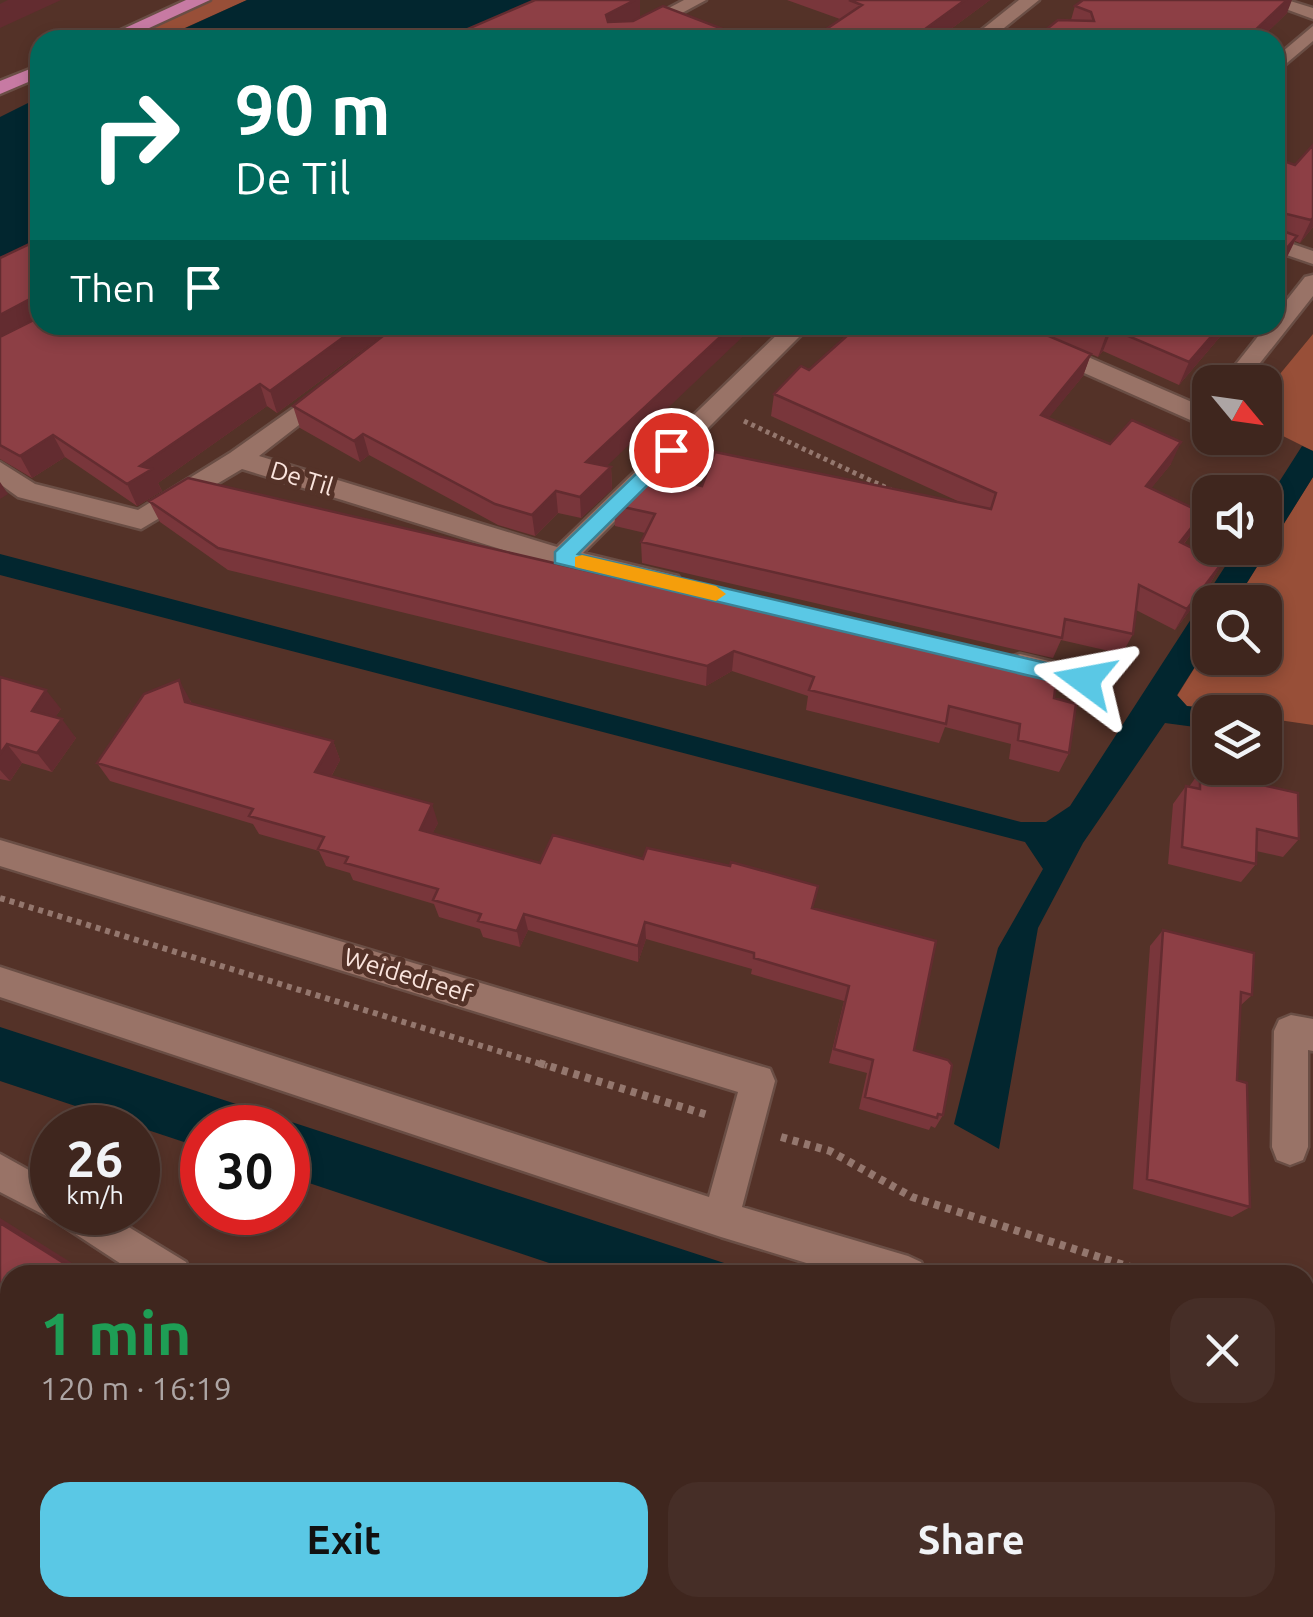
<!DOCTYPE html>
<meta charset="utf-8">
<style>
body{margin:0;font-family:Ubuntu,sans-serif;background:#462e27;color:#f1f3f6;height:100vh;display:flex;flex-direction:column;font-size:38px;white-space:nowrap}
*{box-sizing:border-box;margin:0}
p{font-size:32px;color:#ada5a4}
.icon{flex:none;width:55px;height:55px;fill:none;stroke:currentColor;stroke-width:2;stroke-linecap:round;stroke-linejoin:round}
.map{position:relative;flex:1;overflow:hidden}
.drawer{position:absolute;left:0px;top:1265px;width:1315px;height:352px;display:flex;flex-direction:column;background:#3f261e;border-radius:30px 30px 0 0;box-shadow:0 5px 15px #0003,0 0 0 2px #58433c}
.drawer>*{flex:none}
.guide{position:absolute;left:30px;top:30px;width:1255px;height:305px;border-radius:30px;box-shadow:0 5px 15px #0003,0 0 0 2px #58433c;background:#00695c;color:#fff;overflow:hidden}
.needle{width:65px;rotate:119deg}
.controls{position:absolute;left:1192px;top:365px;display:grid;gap:20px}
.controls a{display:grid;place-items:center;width:90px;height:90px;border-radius:20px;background:#3f261e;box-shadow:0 5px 15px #0003,0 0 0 2px #58433c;font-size:50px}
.speed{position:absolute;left:30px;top:1105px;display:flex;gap:20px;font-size:50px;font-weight:700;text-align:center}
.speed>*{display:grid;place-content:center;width:130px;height:130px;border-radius:50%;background:#3f261e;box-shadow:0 5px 15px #0003,0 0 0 2px #58433c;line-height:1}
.speed small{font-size:25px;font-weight:400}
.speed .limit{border:15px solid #d22;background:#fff;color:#111}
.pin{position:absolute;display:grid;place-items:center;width:85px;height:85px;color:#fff;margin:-42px;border:5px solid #fff;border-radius:50%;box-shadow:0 2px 10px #0007}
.me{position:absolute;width:110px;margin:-55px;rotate:283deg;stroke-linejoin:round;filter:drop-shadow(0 0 8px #0008)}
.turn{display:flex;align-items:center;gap:35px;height:210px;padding:0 40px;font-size:45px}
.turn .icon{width:130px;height:130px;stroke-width:2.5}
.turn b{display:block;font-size:70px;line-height:85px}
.then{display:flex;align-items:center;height:95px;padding:0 40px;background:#0003;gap:20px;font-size:38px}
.round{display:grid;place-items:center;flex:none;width:105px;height:105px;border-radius:30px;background:#462e27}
.summary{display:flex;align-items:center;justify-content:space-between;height:170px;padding:0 40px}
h1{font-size:60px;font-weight:600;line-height:75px;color:#1e9e55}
.primary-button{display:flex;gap:20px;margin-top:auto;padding:20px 40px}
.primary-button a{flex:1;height:115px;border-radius:30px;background:#5ac8e5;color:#111;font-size:40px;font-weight:600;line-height:115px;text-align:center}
.primary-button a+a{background:#462e27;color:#f1f3f6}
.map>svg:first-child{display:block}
.green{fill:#984f38}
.water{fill:#02262f}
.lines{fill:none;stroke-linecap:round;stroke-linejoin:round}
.minor-casing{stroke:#6a4e45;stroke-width:5}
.major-casing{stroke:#6a4e45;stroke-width:5}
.path-far3{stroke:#94776e;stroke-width:4;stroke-dasharray:4 4;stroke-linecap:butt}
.path-far2{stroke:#94776e;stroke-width:5;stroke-dasharray:4 4;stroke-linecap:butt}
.path-far1{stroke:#94776e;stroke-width:6;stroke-dasharray:5 5;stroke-linecap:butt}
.path{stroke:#94776e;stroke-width:8;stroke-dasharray:6 6;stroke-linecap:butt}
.minor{fill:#997367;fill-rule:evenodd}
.major{fill:#c77aa3;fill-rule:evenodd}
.wall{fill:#79363b}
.shaded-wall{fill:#632c30}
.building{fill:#8d3f45;stroke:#632c30;stroke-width:2.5}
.route{fill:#5ac8e5;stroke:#3a8295;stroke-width:2.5}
.slow{fill:#f59e0b}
.labels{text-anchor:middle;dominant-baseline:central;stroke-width:10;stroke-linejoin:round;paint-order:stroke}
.street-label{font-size:25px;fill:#fae4dd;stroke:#543228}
</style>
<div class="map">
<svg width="1313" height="1617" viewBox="0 0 1313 1617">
<rect width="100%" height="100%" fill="#543228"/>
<path class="green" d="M211,0h36l-89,40h-37z
M1313,334v117l-48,-24v-35z
M1313,477v248l-48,-7v-6l-79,-6 -9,-10 33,-53v15h55v-56h-30z"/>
<path class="water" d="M247,0h307l-99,40h-296z
M40,97v149l-40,22v-151z
M1302,446l11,5v26l-78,125h-25v41l-33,52 10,11 44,6h-21v17l-45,-6 -82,120 -45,85 -39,221 -45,-25 44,-176 45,-79 -18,-27 -1025,-267v-21l1021,268h25l24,-16 167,-258h28v-44z
M0,1027l761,248h-176l-297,-99v-48h-86v20l-202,-67z"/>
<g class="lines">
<g class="minor-casing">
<path id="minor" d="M684,0h22l-74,40h-23z
M1019,0h20l-50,40h-20z
M1261,0h26l26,8v11z
M1313,26v15l-38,32v-15z
M1275,238l38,13v13l-38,-13z
M1313,275v21l-68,86h-23l45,-57h8v-10l30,-38z
M787,325h24l-228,228 95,23 4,7 -4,7 -9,3 -107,-25 -320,-99 -101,60 -123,-32 -18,-13v-22l35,22 103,26 92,-57 97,-69 8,3 4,5 -4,5 -76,59 298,91z
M984,325h30l187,81 9,-3v21l-13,-1 -210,-93z
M1020,654l75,18 4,8 -4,8 -10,3 -75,-18 -4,-8 4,-8z
M0,840l770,229 5,12 -33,126 166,49 13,6 6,13h-81l-125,-38 -721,-240v-30l709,230 29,-105 -738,-226z
M1291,1015l22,4v32l-5,-1v97l-5,13 -13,5 -13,-5 -5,-13 2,-116 5,-11z
M0,1154l52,29v29h52l82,50 6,13h-54l-84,-55 -54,-28z
M1305,1375l8,2v40l-8,-2z
M0,1551l10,4v45l-10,-4z
M29,1608h53l3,9h-53z
M710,1608h55l3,9h-55z"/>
</g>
<g class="major-casing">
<path id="major" d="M186,0h24l-87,40h-24z
M40,65v12l-40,17v-13z"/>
</g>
<path class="path-far3" d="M64,40l12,-6"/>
<path class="path-far2" d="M744,421l147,69"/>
<path class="path-far1" d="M0,898l547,168"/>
<path class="path" d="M539,1063l172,53
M781,1137l49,14 82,46 243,78
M1305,1323l8,3"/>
<use href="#minor" class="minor"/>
<use href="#major" class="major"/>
</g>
<path class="wall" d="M787,0h203l-54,40h-126l30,-21z
M1075,6l212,7 -28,27h-226l38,-20z
M1275,158l20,7 18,62 -13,16 -5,-2 -9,18z
M40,239v86l199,8 14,-8h143l-119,88 -10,-7 -109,77 4,8 -25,15 -72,-49 -33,21 -32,-19v-201z
M855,325h168l68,29 -8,22 -35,42 62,26 61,20 -20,24 52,25 -12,21 -7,10 38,19 -12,21 -35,46 -39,-20 -3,24 -11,20 -61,-14 -8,18 -411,-95 -1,-21 4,-9 -30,-7 -1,-21 88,-19 260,17 -191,-87 3,-22 35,-24 45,-40z
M1023,325h207l-51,60 -76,-34 -5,6z
M293,406l318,61 1,22 -31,29 -23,-5 -23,23 -37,-11 -129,-70 -9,7 -60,-34z
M149,501l905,197 15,55 -10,19 -50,-13 2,-15 -66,-17 -6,16 -133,-33 2,-14 -76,-25 -26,15 -478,-116 -68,-48z
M0,677l61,32 -6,8 21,21 -24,34 -30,-9 -12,18 -10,-2z
M190,700l2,4 141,37 7,19 -9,17 107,46 -6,11 108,29 272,45 102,142 29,65 -8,13 -4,-2 -2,4 -70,-21 8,-36 -38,-10 15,-62 -93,-27 1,-5 -106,-30 -8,23 -110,-32 -8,17 -37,-10 -3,-8 -41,-12 -5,-13 -81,-24 -3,-7 -24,-7 -7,-15 -60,-17 -6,-10 -143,-43 -13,-18z
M1200,771l99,68 -16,18 -27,-6v13l-15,18 -73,-18 5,-60 13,-18 3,1z
M1163,930l89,65 -12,11 -3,74 13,127 -18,10 -99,-28 17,-243z"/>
<path class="shaded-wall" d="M8,0h53l-61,28v-24z
M635,0h5v19l-33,18 -1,-22z
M965,0h25l-54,40h-26z
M1287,0h5l-5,13 -28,27h-14z
M1313,218v9l-13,16 11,-23z
M1297,236l-11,23 -11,13v-10z
M30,299l10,20 -40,25v-29z
M360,325h36l-119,88 -7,-22z
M733,325h22l-167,159 -2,-22z
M1221,325h9l-51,60 10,-23z
M1112,329l-9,22 -5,6 8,-22z
M1091,354l-8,22 -50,61 8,-22z
M260,384l7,22 -109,77 4,8 -25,15 -10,-22 13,-18z
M363,434l6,21 -9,7 -6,-21z
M53,435l12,22 -33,21 -12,-22z
M1181,442l-10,22 -35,43 10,-21z
M611,467l1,22 -31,29 -1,-21z
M0,482l8,12 -8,5z
M556,491l2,22 -23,23 -3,-21z
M1203,513l-12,21 -22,29 11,-21z
M1222,563l-12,21 -35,46 12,-21z
M734,651l-2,20 -26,15 1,-20z
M179,680l11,20 6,22 -11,-20z
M46,690l15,19 -15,21 -14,-19z
M62,719l14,19 -24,34 -15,-19z
M333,741l7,19 -17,31 -8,-19z
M7,744l15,19 -12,18 -10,-11v-16z
M432,804l6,19 -13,25 -5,-18z
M524,914l4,16 -8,17 -3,-16z
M645,922l1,17 -8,23v-16z
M0,1218l91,57h-8l-83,-52z
M617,1608h9l16,9h-9z"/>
<path class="building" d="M535,0h100l-29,15 2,7 25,-1 30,-15 88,34h-296l-6,-3z
M849,0h116l-55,40h-100l52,-35z
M1083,0h204l-42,40h-212l25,-20 36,1 -3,-9 -16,-6z
M1313,145v73l-2,2 -28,-7v18l14,5 -22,26v-104l20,7z
M40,239v61l-10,-1 -30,16v-57z
M40,317v8h168l12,7 8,-5 11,6 14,-8h107l-90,66 -10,-7 -120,82 12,3 -25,15 -74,-49 -33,21 -20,-11v-108z
M397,325h336l-147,137 25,5 -31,30 -24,-6 -24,24 -37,-11 -132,-70 -9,7 -61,-35z
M859,325h164l68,29 -50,61 69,29 22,-24 49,22 -35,44 57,27 -23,29 42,21 -35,46 -48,-24 -6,49 -68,-15 -3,19 -421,-96 14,-28 -41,-9 31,-31 57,12 13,-34 276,57 5,-16 -222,-99 27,-28 8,4z
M1083,325h138l-32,37 -77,-33 -6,6z
M188,478l439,102 2,-13 429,99 -4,32 22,6 -7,49 -51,-13 2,-16 -71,-18 -3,18 -137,-34 5,-13 -80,-26 -27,15 -489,-118 -69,-47z
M0,677l46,13 -14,21 30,8 -25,34 -30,-9 -7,10z
M179,680l6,22 148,39 -18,31 117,32 -12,26 120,33 13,-28 90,24 4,-11 83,18 1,-4 87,24 -6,22 124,33 -22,109 34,10 4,5 -9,50 -5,-1 -1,4 -72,-21 8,-37 -39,-11 15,-63 -95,-28v-5l-109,-31 -7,24 -114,-32 -7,17 -39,-10 3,-7 -48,-14 5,-11 -93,-26 3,-6 -30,-8 6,-12 -75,-21 4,-7 -156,-46 47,-69z
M1200,771l98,22 1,46 -42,-10 -1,35 -74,-17 4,-61 14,3z
M1163,930l91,23 -2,42 -11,-3 -4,88 10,3 3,124 -103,-28z
M0,1223l83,52h-73v290l-10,-7z
M70,1608h547l16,9h-550z"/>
<path class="route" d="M671,444l9,6 -2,5 -100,99 507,118 7,2 4,6 -4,6 -7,3 -530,-126v-11l110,-106z"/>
<path class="slow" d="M582,555l134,31 10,8 -10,7 -141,-34v-10z"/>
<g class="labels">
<g class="street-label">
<text transform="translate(302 478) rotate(17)">De Til</text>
<text transform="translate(408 975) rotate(17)">Weidedreef</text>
</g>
</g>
</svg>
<div class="controls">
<a><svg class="needle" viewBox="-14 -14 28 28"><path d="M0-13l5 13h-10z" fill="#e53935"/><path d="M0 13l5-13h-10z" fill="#ada5a4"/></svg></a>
<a><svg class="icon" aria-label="sound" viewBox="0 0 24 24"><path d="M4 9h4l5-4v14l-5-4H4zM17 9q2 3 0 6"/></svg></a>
<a><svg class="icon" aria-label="search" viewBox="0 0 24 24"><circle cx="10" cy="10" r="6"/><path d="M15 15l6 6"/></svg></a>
<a><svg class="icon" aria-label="layers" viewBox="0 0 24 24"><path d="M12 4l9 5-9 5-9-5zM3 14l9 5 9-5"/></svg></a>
</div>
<div class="speed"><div>26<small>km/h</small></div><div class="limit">30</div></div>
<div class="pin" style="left:671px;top:450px;background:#d93025"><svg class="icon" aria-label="arrive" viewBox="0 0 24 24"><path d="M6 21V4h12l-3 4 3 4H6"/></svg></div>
<svg class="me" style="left:1085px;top:680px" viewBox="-20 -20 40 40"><path d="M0-17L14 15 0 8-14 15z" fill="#5ac8e5" stroke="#fff" stroke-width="4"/></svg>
<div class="guide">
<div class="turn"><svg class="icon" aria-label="right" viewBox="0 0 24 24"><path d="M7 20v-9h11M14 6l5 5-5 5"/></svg><div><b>90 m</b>De Til</div></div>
<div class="then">Then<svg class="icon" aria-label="arrive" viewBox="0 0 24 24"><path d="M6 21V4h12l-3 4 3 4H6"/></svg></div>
</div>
<section class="drawer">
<div class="summary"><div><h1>1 min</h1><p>120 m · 16:19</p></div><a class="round"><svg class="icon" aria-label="close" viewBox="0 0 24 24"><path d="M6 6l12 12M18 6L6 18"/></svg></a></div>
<div class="primary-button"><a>Exit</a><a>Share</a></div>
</section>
</div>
